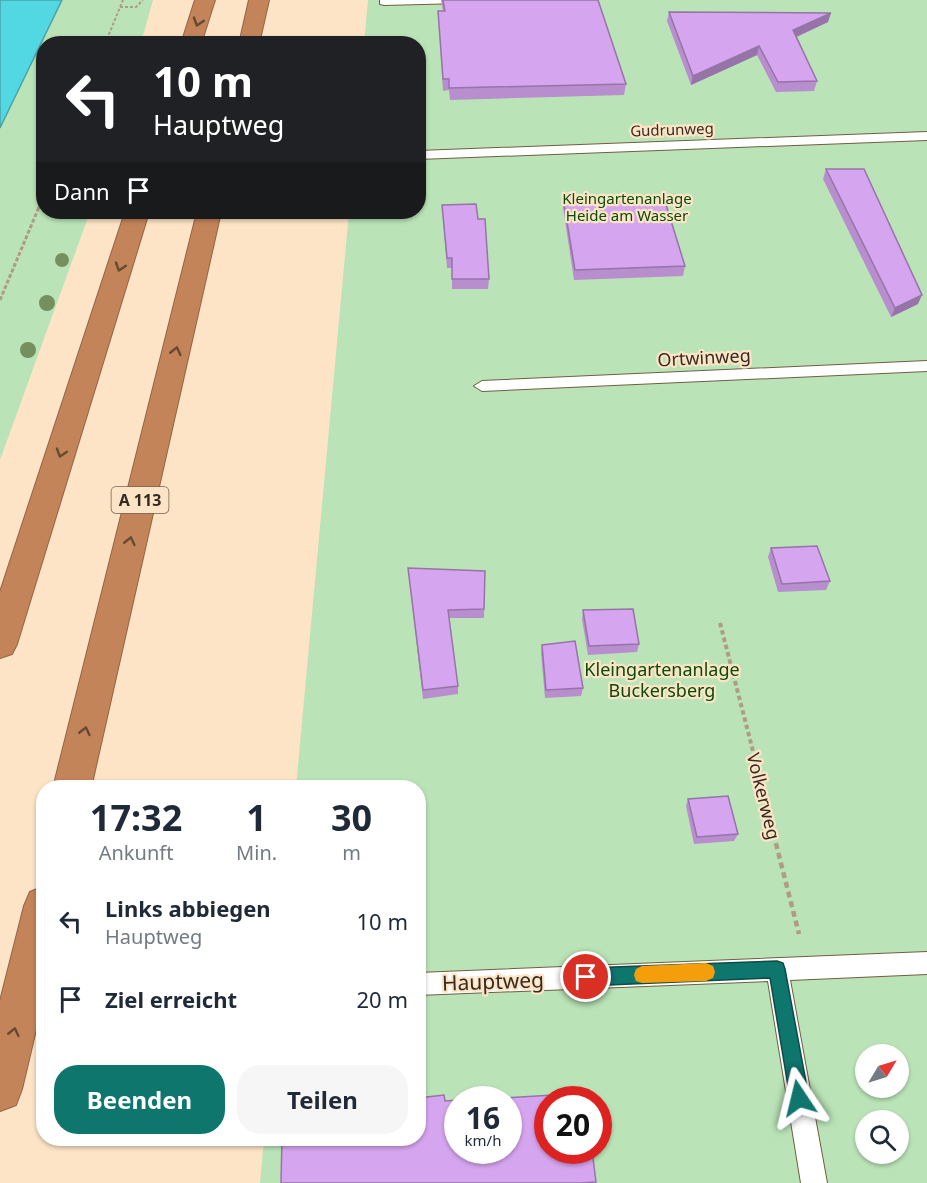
<!DOCTYPE html>
<html lang="de">
<style>
body{margin:0;font-family:"Noto Sans",sans-serif;background:#f6f6f7;color:#1f2937;height:100vh;display:flex;flex-direction:column;font-size:22px;white-space:nowrap}
*{box-sizing:border-box;margin:0}
p{font-size:20px;color:#747a83}
.icon{flex:none;width:33px;height:33px;fill:none;stroke:currentColor;stroke-width:2;stroke-linecap:round;stroke-linejoin:round}
.map{position:relative;flex:1;overflow:hidden}
.sheet{position:absolute;left:36px;top:780px;width:390px;height:366px;display:flex;flex-direction:column;background:#fff;border-radius:24px;box-shadow:0 2px 4px #0004}
.sheet>*{flex:none}
.hud{position:absolute;left:36px;top:36px;width:390px;height:183px;border-radius:24px;box-shadow:0 2px 4px #0004;background:#202124;color:#fff;overflow:hidden}
.needle{width:39px;rotate:52deg}
.fabs{position:absolute;left:855px;top:1044px;display:grid;gap:12px}
.fabs a{display:grid;place-items:center;width:54px;height:54px;border-radius:50%;background:#fff;box-shadow:0 2px 4px #0004;font-size:30px}
.speed{position:absolute;left:444px;top:1086px;display:flex;gap:12px;font-size:30px;font-weight:700;text-align:center}
.speed>*{display:grid;place-content:center;width:78px;height:78px;border-radius:50%;background:#fff;box-shadow:0 2px 4px #0004;line-height:1}
.speed small{font-size:15px;font-weight:400}
.speed .limit{border:9px solid #d22;background:#fff;color:#111}
.pin{position:absolute;display:grid;place-items:center;width:51px;height:51px;color:#fff;margin:-26px;border:3px solid #fff;border-radius:50%;box-shadow:0 2px 6px #0007}
.me{position:absolute;width:66px;margin:-33px;rotate:350deg;stroke-linejoin:round;filter:drop-shadow(0 0 4px #0008)}
.turn{display:flex;align-items:center;gap:21px;height:126px;padding:0 18px;font-size:27px}
.turn .icon{width:78px;height:78px;stroke-width:2.5}
.turn b{display:block;font-size:42px;line-height:51px}
.then{display:flex;align-items:center;height:57px;padding:0 18px;background:#0003;gap:12px;font-size:22px}
.eta{display:flex;justify-content:space-evenly;align-items:center;height:102px;text-align:center}
.eta b{font-size:36px;font-weight:700;line-height:42px}
.primary-button{display:flex;gap:12px;margin-top:auto;padding:12px 18px}
.primary-button a{flex:1;height:69px;border-radius:24px;background:#0f766e;color:#fff;font-size:24px;font-weight:700;line-height:69px;text-align:center}
.primary-button a+a{background:#f6f6f7;color:#1f2937}
ul{padding:0;list-style:none}
li{display:flex;align-items:center;gap:18px;height:78px;padding:0 18px}
li div{flex:1}
li b{display:block;font-size:22px}
li em{font-style:normal}
.map>svg:first-child{display:block}
.green{fill:#bae4b7;fill-rule:evenodd}
.water{fill:#52d8e3;stroke:#49a4a8;stroke-width:1.5}
.lines{fill:none;stroke-linecap:round;stroke-linejoin:round}
.service-casing{stroke:#725d42;stroke-width:2}
.motorway-casing{stroke:#926546;stroke-width:2}
.path-far3{stroke:#af9c85;stroke-width:2;stroke-dasharray:3 2;stroke-linecap:butt}
.path-far2{stroke:#af9c85;stroke-width:3;stroke-dasharray:4 2;stroke-linecap:butt}
.path-far1{stroke:#af9c85;stroke-width:4;stroke-dasharray:4.5 3;stroke-linecap:butt}
.path{stroke:#af9c85;stroke-width:4.5;stroke-dasharray:6 4;stroke-linecap:butt}
.service{fill:#fff;fill-rule:evenodd}
.motorway{fill:#c4845a;fill-rule:evenodd}
.tree{fill:#75905e}
.wall{fill:#b88ece}
.shaded-wall{fill:#9674a7}
.building{fill:#d6a5ef;stroke:#9674a7;stroke-width:1.5}
.oneway{stroke:#674a34}
.route{fill:#0f766e;stroke:#0a4d48;stroke-width:1.5}
.slow{fill:#f59e0b}
.labels{text-anchor:middle;dominant-baseline:central;stroke-width:4.5;stroke-linejoin:round;paint-order:stroke}
.far-street-label{font-size:15px;fill:#352b20;stroke:#fde4c6}
.far-park-label{font-size:15px;fill:#064c09;stroke:#fde4c6}
.shield{fill:#fde4c6;stroke:#716252;stroke-width:1.5}
.shield-label{font-size:16px;font-weight:bold;fill:#352b20}
.street-label{font-size:18px;fill:#352b20;stroke:#fde4c6}
.park-label{font-size:18px;fill:#064c09;stroke:#fde4c6}
.near-street-label{font-size:21px;fill:#352b20;stroke:#fde4c6}
</style>
<div class="map">
<svg width="927" height="1183" viewBox="0 0 927 1183">
<rect width="100%" height="100%" fill="#fde4c6"/>
<path class="green" d="M62,0h91l-12,43 -97,1v168h46l-90,248v-332z
M368,0h559v1183h-667l4,-44 154,-1v-350l-122,-1 53,-575h69v-168l-54,-1zM866,1054h32v34h-32zM458,1100h50v50h-50zM548,1100h50v50h-50zM866,1120h32v34h-32z"/>
<path class="water" d="M0,0h62l-62,128z"/>
<g class="lines">
<g class="service-casing">
<path id="service" d="M380,0h87l-5,3 -78,2 -4,-1z
M927,132v8l-509,19v-8z
M927,361v10l-445,20 -8,-5 8,-5z
M927,952v22l-137,6 37,203h-26l-33,-202 -350,14v-22z"/>
</g>
<g class="motorway-casing">
<path id="motorway" d="M195,0h20l-14,44h-20z
M249,0h20l-10,44h-20z
M125,212h24l-132,432 -5,10 -12,4v-66z
M197,212h24l-130,576h-38z
M44,886v110l-22,93 -6,16 -16,6v-110l24,-95 6,-14z"/>
</g>
<path class="path-far3" d="M120,7h16l7,-7
M105,44l18,-44
M38,209l6,-15"/>
<path class="path-far2" d="M0,300l39,-93"/>
<path class="path-far1" d="M720,623l42,163"/>
<path class="path" d="M761,785l38,149"/>
<use href="#service" class="service"/>
<use href="#motorway" class="motorway"/>
</g>
<g class="tree">
<circle cx="62" cy="260" r="7"/>
<circle cx="47" cy="303" r="8"/>
<circle cx="28" cy="350" r="8"/>
</g>
<path class="wall" d="M441,0h157l28,84 -2,11 -174,5 -1,-10 -6,1 -5,-80h5z
M669,12l159,10 -31,15 20,44 -3,10 -38,1 -19,-37 -66,30 -24,-64z
M826,169l92,135 -27,13 -68,-138z
M563,198l122,68 -2,10 -109,4 -11,-73z
M442,205l36,14 11,60 -1,10h-36v-21h-5z
M771,548l59,33 -4,9 -48,2 -10,-35z
M408,568l77,3 -1,47h-35l9,68v8l-35,5z
M583,610l56,34 -2,8 -49,3 -6,-36z
M542,645l41,43 -2,8 -36,2 -4,-45z
M688,799l50,35 -4,7 -40,3 -8,-38z"/>
<path class="shaded-wall" d="M831,13l-3,9 -37,17 2,-9z
M759,46l-2,9 -66,30 2,-9z
M922,295l-4,9 -27,13 4,-9z"/>
<path class="building" d="M443,0h155l28,84 -177,4v-9h-6l-5,-68h7z
M669,12l162,1 -38,17 24,51 -39,1 -19,-36 -66,30z
M826,169h38l58,126 -27,13z
M663,195l22,71 -110,4 -12,-72z
M476,204l2,15h7l4,60h-37v-21h-5l-5,-53z
M817,546l13,35 -48,3 -11,-36z
M408,568l77,3 -1,38 -36,1 10,76 -35,4z
M633,609l6,35 -50,2 -6,-36z
M575,641l8,47 -37,2 -4,-45z
M728,796l10,38 -41,3 -9,-38z
M586,1093l1,7h-39v50h44l4,32 -15,1h-300l1,-45h136v-40l26,-3 1,6 13,-1v50h50v-50h-37z"/>
<defs><path id="oneway-chevron" d="M-2-3.5L2.5 0L-2 3.5" fill="none" stroke-width="1.6" stroke-linecap="round" stroke-linejoin="round" transform="scale(1.5)"/></defs>
<g class="oneway">
<use href="#oneway-chevron" transform="translate(198 22) rotate(108)"/>
<use href="#oneway-chevron" transform="translate(120 267) rotate(108)"/>
<use href="#oneway-chevron" transform="translate(176 351) rotate(-77)"/>
<use href="#oneway-chevron" transform="translate(61 453) rotate(108)"/>
<use href="#oneway-chevron" transform="translate(130 541) rotate(-77)"/>
<use href="#oneway-chevron" transform="translate(85 731) rotate(-77)"/>
<use href="#oneway-chevron" transform="translate(14 1032) rotate(-77)"/>
</g>
<path class="route" d="M777,961l6,2 2,6 24,129 -3,6 -7,3 -6,-3 -3,-6 -20,-120 -184,8 -6,-3 -3,-6 3,-6 6,-3z"/>
<path class="slow" d="M706,963l7,3 2,6 -2,6 -7,3 -64,2 -6,-2 -2,-6 2,-6 6,-3z"/>
<g class="labels">
<g class="far-street-label">
<text transform="translate(672 129) rotate(-2)">Gudrunweg</text>
</g>
<g class="far-park-label">
<text x="627" y="198">Kleingartenanlage<tspan x="627" dy="17">Heide am Wasser</tspan></text>
</g>
<rect class="shield" x="111.5" y="487" width="57" height="26" rx="4.5"/>
<g class="shield-label">
<text x="140" y="500">A 113</text>
</g>
<g class="street-label">
<text transform="translate(704 357) rotate(-3)">Ortwinweg</text>
<text transform="translate(764 796) rotate(76)">Volkerweg</text>
</g>
<g class="park-label">
<text x="662" y="669">Kleingartenanlage<tspan x="662" dy="21">Buckersberg</tspan></text>
</g>
<g class="near-street-label">
<text transform="translate(493 981) rotate(-2)">Hauptweg</text>
</g>
</g>
</svg>
<div class="fabs">
<a><svg class="needle" viewBox="-14 -14 28 28"><path d="M0-13l5 13h-10z" fill="#e53935"/><path d="M0 13l5-13h-10z" fill="#747a83"/></svg></a>
<a><svg class="icon" aria-label="search" viewBox="0 0 24 24"><circle cx="10" cy="10" r="6"/><path d="M15 15l6 6"/></svg></a>
</div>
<div class="speed"><div>16<small>km/h</small></div><div class="limit">20</div></div>
<div class="pin" style="left:586px;top:977px;background:#d93025"><svg class="icon" aria-label="arrive" viewBox="0 0 24 24"><path d="M6 21V4h12l-3 4 3 4H6"/></svg></div>
<svg class="me" style="left:799px;top:1098px" viewBox="-20 -20 40 40"><path d="M0-17L14 15 0 8-14 15z" fill="#0f766e" stroke="#fff" stroke-width="4"/></svg>
<div class="hud">
<div class="turn"><svg class="icon" aria-label="left" viewBox="0 0 24 24"><path d="M17 20v-9H6M10 6l-5 5 5 5"/></svg><div><b>10 m</b>Hauptweg</div></div>
<div class="then">Dann<svg class="icon" aria-label="arrive" viewBox="0 0 24 24"><path d="M6 21V4h12l-3 4 3 4H6"/></svg></div>
</div>
<section class="sheet">
<div class="eta">
<div><b>17:32</b><p>Ankunft</p></div>
<div><b>1</b><p>Min.</p></div>
<div><b>30</b><p>m</p></div>
</div>
<ul>
<li><svg class="icon" aria-label="left" viewBox="0 0 24 24"><path d="M17 20v-9H6M10 6l-5 5 5 5"/></svg><div><b>Links abbiegen</b><p>Hauptweg</p></div><em>10 m</em></li>
<li><svg class="icon" aria-label="arrive" viewBox="0 0 24 24"><path d="M6 21V4h12l-3 4 3 4H6"/></svg><div><b>Ziel erreicht</b></div><em>20 m</em></li>
</ul>
<div class="primary-button"><a>Beenden</a><a>Teilen</a></div>
</section>
</div>
